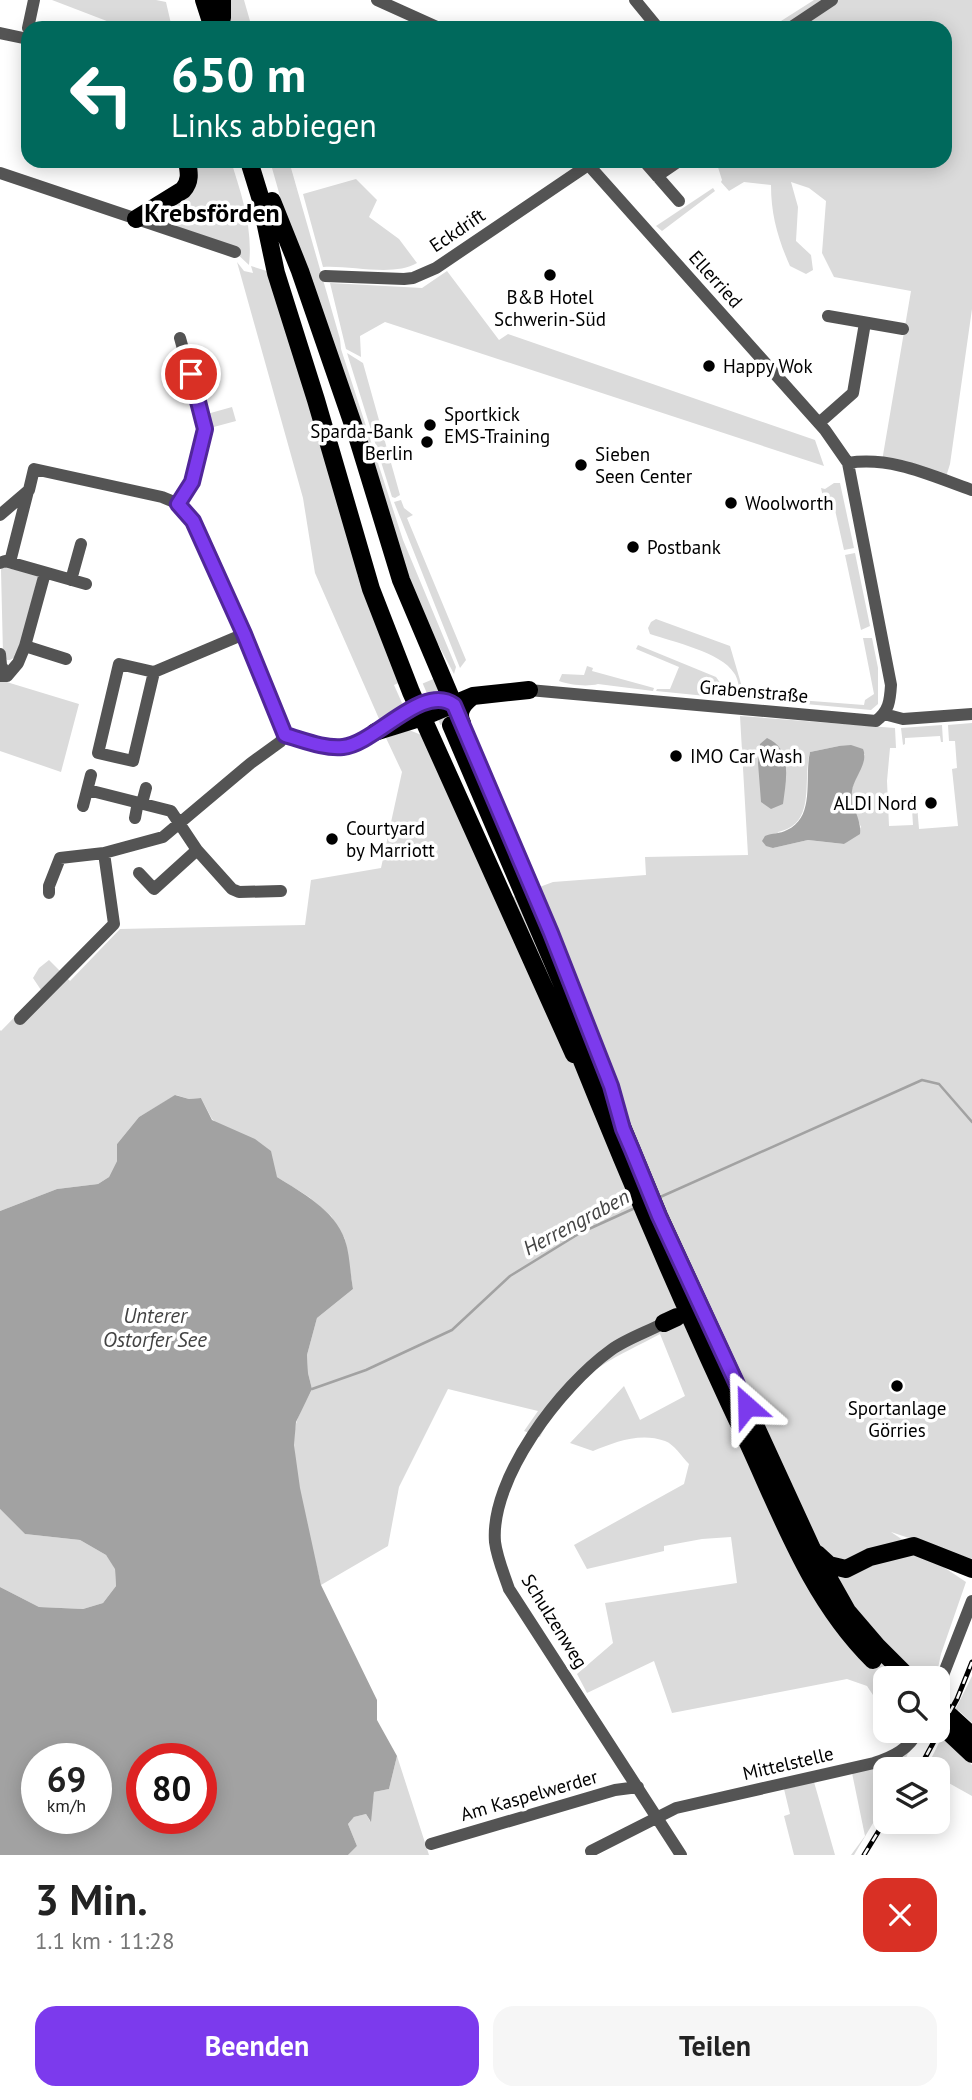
<!DOCTYPE html>
<html lang="de">
<meta charset="utf-8">
<style>
body{margin:0;font-family:"PT Sans",sans-serif;background:#f6f6f6;color:#222;height:100vh;display:flex;flex-direction:column;font-size:26px;white-space:nowrap}
*{box-sizing:border-box;margin:0}
p{font-size:23px;color:#767676}
.icon{flex:none;width:38px;height:38px;fill:none;stroke:currentColor;stroke-width:2;stroke-linecap:round;stroke-linejoin:round}
.map{position:relative;height:1855px;overflow:hidden}
.sheet{display:flex;flex-direction:column;background:#fff;flex:1}
.sheet>*{flex:none}
.banner{position:absolute;left:21px;top:21px;width:931px;height:147px;border-radius:21px;box-shadow:0 4px 18px #0003;background:#00695c;color:#fff;overflow:hidden}
.controls{position:absolute;left:873px;top:1666px;display:grid;gap:14px}
.controls a{display:grid;place-items:center;width:77px;height:77px;border-radius:14px;background:#fff;box-shadow:0 4px 18px #0003;font-size:35px}
.speed{position:absolute;left:21px;top:1743px;display:flex;gap:14px;font-size:35px;font-weight:700;text-align:center}
.speed>*{display:grid;place-content:center;width:91px;height:91px;border-radius:50%;background:#fff;box-shadow:0 4px 18px #0003;line-height:1}
.speed small{font-size:18px;font-weight:400}
.speed .limit{border:10px solid #d22;background:#fff;color:#111}
.pin{position:absolute;display:grid;place-items:center;width:60px;height:60px;color:#fff;margin:-30px;border:4px solid #fff;border-radius:50%;box-shadow:0 2px 7px #0007}
.me{position:absolute;width:77px;margin:-38px;rotate:335deg;stroke-linejoin:round;filter:drop-shadow(0 0 5px #0008)}
.turn{display:flex;align-items:center;gap:24px;height:147px;padding:0 35px;font-size:32px}
.turn .icon{width:91px;height:91px;stroke-width:2.5}
.turn b{display:block;font-size:49px;line-height:60px}
.round{display:grid;place-items:center;flex:none;width:74px;height:74px;border-radius:21px;background:#f6f6f6}
.headline{display:flex;align-items:center;justify-content:space-between;height:119px;padding:0 35px}
h1{font-size:42px;font-weight:700;line-height:52px}
.cta{display:flex;gap:14px;margin-top:auto;padding:14px 35px}
.cta a{flex:1;height:80px;border-radius:21px;background:#7c3aed;color:#fff;font-size:28px;font-weight:700;line-height:80px;text-align:center}
.cta a+a{background:#f6f6f6;color:#222}
.map>svg:first-child{display:block}
.green{fill:#dbdbdb;fill-rule:evenodd}
.water{fill:#a2a2a2;fill-rule:evenodd}
.lines{fill:none;stroke-linecap:round;stroke-linejoin:round}
.stream{stroke:#a2a2a2;stroke-width:2.5}
.highway-tunnel{stroke:#d9d9d9;stroke-width:18;stroke-dasharray:18 9;stroke-linecap:butt}
.minor{stroke:#545454;stroke-width:12}
.highway{stroke:#000;stroke-width:18}
.rail-casing{stroke:#000;stroke-width:5}
.rail{stroke:#fff;stroke-width:2.5;stroke-dasharray:8;stroke-linecap:butt}
.route-casing{stroke:#51269a;stroke-width:18}
.route{stroke:#7c3aed;stroke-width:12}
.poi-dot{fill:#000;stroke:#fff;stroke-width:2.5}
.labels{text-anchor:middle;dominant-baseline:central;stroke-width:7;stroke-linejoin:round;paint-order:stroke}
.street-label{font-size:19px;fill:#000;stroke:#fff}
.poi-label{font-size:19px;fill:#000;stroke:#fff;text-anchor:start}
.water-label{font-size:21px;font-style:italic;fill:#434343;stroke:#fff}
.district-label{font-size:26px;font-weight:bold;fill:#000;stroke:#fff}
</style>
<div class="map">
<svg width="972" height="1855" viewBox="0 0 972 1855">
<rect width="100%" height="100%" fill="#fff"/>
<path class="green" d="M52,0h104l10,2 6,26h-47z
M226,0h18l8,28h-20z
M814,0h158v309l-22,155 -5,16 -63,-19 29,-170 -77,-14 -12,-24 4,-52 -17,-13 -18,-6 7,25 -2,34 15,14 2,15 -7,4 -16,-8c-12,-27 -19,-51 -19,-81l-27,-3 -15,9 -8,-9 1,-2 -6,-19h229v-133h-175z
M187,161h44c11,35 22,67 18,104l-14,-13 -71,-23 4,-29 15,-10z
M270,161h19l51,178 1,10 62,191 53,127 -2,7 -16,-30 -4,1 -11,-17 -132,-393z
M356,179l21,21 -8,17 30,22 18,24c-23,14 -67,2 -94,4l-20,-73z
M713,188l2,3 -53,40 -6,-5z
M237,262l7,9 9,2 -2,-7 22,7 86,297 -2,4 44,108 -7,3 8,18 -3,8 -19,10 -65,-148 -12,-75z
M447,271l52,69 9,-6 307,106 9,26 -439,-144 -25,14 1,21 -15,-8 -16,-66 92,5z
M347,353l16,10 37,132 -5,3 -3,-1z
M232,407l4,14 -26,7 -3,-14z
M834,483h6l14,65 -10,2 -11,-49 -10,-4 -2,-9 4,1z
M401,500l3,8 9,7 -6,3 59,142 -6,8 -66,-166z
M855,553l15,73 -9,4 -16,-75z
M2,567l34,7 2,3 -21,79 -7,4h-3l-4,-6 -2,-84z
M656,619l74,27 12,41 15,4v6l107,8 1,-5 9,-6 -11,-56h9l6,30v36l-7,6 -120,-11 -11,-5c-1,-7 -2,-16 -6,-21 -13,-21 -61,-31 -84,-39l-2,-6 3,-6z
M638,645l78,32 5,7v6l-5,7 -60,-6 1,-2h13l9,-22 -43,-18z
M587,666l6,2 -1,3 62,17 -1,3 -55,-7c-11,3 -28,1 -39,-3l3,-7 22,1z
M0,680l79,24 -18,68 -61,-21z
M740,716l155,12 1,20h-6l-3,33 2,45 24,-1 -2,-32h5l3,36 39,-3 -6,-57 5,-1 -2,-27h-6l-1,-16 24,-2v836l-81,-27 75,50 -25,72 -5,24h-50l-1,35 -18,-27 -20,-7 -175,34 -18,-52 -67,32 -10,-19 36,-31 -8,-40 132,-20 -6,-46 -29,2 -38,7v5l-77,18 -13,-24 110,-61 5,-20c-7,-7 -15,-20 -24,-23 -25,-9 -50,1 -72,10l-23,-8 54,-57 16,34 45,-24 -25,-62c-20,11 -41,20 -59,32 -24,17 -48,45 -61,71l-16,-6 14,-20 -90,-22 -49,98 -11,59 -67,39c-9,-41 -34,-122 -25,-161 3,-12 11,-24 16,-35l-4,-16 -1,-18 10,-37 36,-29 -8,-50 -14,-23 -22,-19 -32,-20 -65,-58 -11,-21 -12,1 -13,-4 -37,22 -22,27v17l-8,16 -11,7 -41,5 -57,22v-181l1,1 40,-41 -8,-12 6,-10 10,-8 21,21 50,-52 185,-4 6,-45 70,-12 21,-96 -16,-34 23,-8 15,6 75,166 54,-20 93,-7 -1,-18 103,-2zM839,746l26,8c-3,14 -15,30 -14,45 1,9 6,19 10,28l-17,17 -36,-4 -35,8 5,-16c39,-8 24,-51 32,-80z
M942,725l1,17h-2l-1,-6 -35,2v6l-2,1 -2,-17z
M0,1509l25,25 55,6 26,15 9,13 1,18 -13,17 -20,6 -44,-2 -39,-20z
M972,1676v47l-14,-13 -13,26 27,29v31l-34,-19v-8h-12z
M897,1731h21l-17,38h-15l-1,34 -31,52h-3l14,-19 -13,-63 49,-14 9,-9z
M397,1756l32,99h-81l9,-9 -9,-22 6,-7 12,-3 4,7 4,-29 15,-3z
M814,1782l21,73h-41l-10,-39 6,-2 -6,-25z"/>
<path class="water" d="M767,738c26,11 19,43 16,66l-12,5 -10,-7 -3,-39 2,-19z
M851,745l12,4c6,14 -9,28 -11,42 -2,15 10,28 8,43l-16,10 -36,-4 -35,8 -7,-2 -4,-5 3,-5c7,-3 15,-2 22,-6 29,-13 17,-53 23,-78l29,-6z
M175,1095l14,4 12,-1 11,22 43,19 16,12 6,26c25,16 57,32 68,63 5,15 5,33 8,49l-36,29 -10,37 1,18 4,16 -16,33 -2,23 6,43 21,97 56,115v20l20,36 -8,33 -15,3 -3,30 -5,-8 -12,3 -6,7 9,22 -9,9h-348v-268l39,20 44,2 20,-6 13,-17 -1,-17 -9,-14 -26,-15 -55,-6 -25,-25v-298l57,-22 41,-5 11,-7 8,-16v-17l22,-27zM37,1759h59v59h-59zM142,1759h59v59h-59z"/>
<g class="lines">
<path class="stream" d="M658,1198l264,-118 17,4 33,38
M312,1389l54,-19 86,-40 58,-54 70,-43 55,-25"/>
<path class="highway-tunnel" d="M431,680l18,42"/>
<path class="minor" d="M377,0l62,28
M635,0l23,28
M28,28l6,-28
M790,28l42,-28
M0,33l28,6
M644,161l35,40
M0,173l235,79
M657,176l22,-15
M325,276l79,3 9,-1 23,-10 158,-107
M828,316l75,13
M819,423l34,-30 12,-70
M848,463c44,-7 84,13 124,27
M179,504l13,-22 13,-54 -25,-90
M0,515l29,-25 5,-21 128,28 17,7 14,17 51,113 41,101c41,11 51,20 90,-3
M10,562l18,-71
M0,563l5,-2 81,23
M71,580l10,-36
M25,646l41,13
M0,654l1,11 6,11
M154,672l-21,89 -35,-8 21,-89 35,8 90,-38
M0,676h7l11,-13 7,-17 20,-73
M529,690l347,31c13,-10 14,-20 15,-36l-43,-222 -23,-33 -240,-269
M884,714l19,5 69,-5
M88,790l83,21 26,39 35,39 7,3 42,-1
M142,803l4,-15
M83,806l8,-31
M135,818l3,-16
M139,873l15,16 43,-39
M49,893v-7l11,-28 44,-5 59,-16 88,-74 29,-21 5,-7
M20,1019l94,-95 -10,-71
M664,1323c-17,9 -38,16 -53,27 -50,36 -121,128 -116,192 2,16 9,32 14,47l172,266
M938,1688l34,-87
M431,1844l184,-54 23,-3
M591,1851l85,-43 198,-45c19,-6 35,-14 44,-32"/>
<path class="highway" d="M204,0l9,28
M222,18v-18
M249,161l16,52
M272,201l28,70 57,165 44,144 58,137
M261,202l15,71 40,127 55,189 40,103 163,362
M136,219l47,-29c8,-9 6,-18 4,-29
M462,723c-6,-12 2,-20 11,-27
M451,725l137,319 71,172 153,333 35,62 30,35 32,32
M375,732l48,-15 50,-21 56,-6
M574,1041c55,137 112,271 175,404 34,74 64,156 124,215
M664,1323l13,-6
M817,1554l12,11 17,4 24,-12 44,-11 58,23
M938,1705l34,31
M938,1722l34,32"/>
<g class="rail-casing">
<path id="rail" d="M919,1769l38,-70 15,-37
M864,1855l22,-36"/>
</g>
<use href="#rail" class="rail"/>
</g>
<g class="lines">
<g class="route-casing">
<path id="route" d="M191,374l14,55 -13,53 -14,22 15,17 51,113 41,101c18,5 39,14 58,12 32,-3 80,-65 111,-42l97,228 60,153 12,43 9,21 27,66 88,190"/>
</g>
<use href="#route" class="route"/>
</g>
<g class="poi-dot">
<circle cx="550" cy="275" r="7"/>
<circle cx="709" cy="366" r="7"/>
<circle cx="430" cy="425" r="7"/>
<circle cx="427" cy="442" r="7"/>
<circle cx="581" cy="465" r="7"/>
<circle cx="731" cy="503" r="7"/>
<circle cx="633" cy="547" r="7"/>
<circle cx="676" cy="756" r="7"/>
<circle cx="931" cy="803" r="7"/>
<circle cx="332" cy="839" r="7"/>
<circle cx="897" cy="1386" r="7"/>
</g>
<g class="labels">
<g class="street-label">
<text transform="translate(457 230) rotate(-34)">Eckdrift</text>
<text transform="translate(716 279) rotate(48)">Ellerried</text>
<text transform="translate(754 691) rotate(5)">Grabenstraße</text>
<text transform="translate(555 1621) rotate(58)">Schulzenweg</text>
<text transform="translate(788 1763) rotate(-13)">Mittelstelle</text>
<text transform="translate(529 1795) rotate(-16)">Am Kaspelwerder</text>
</g>
<g class="poi-label">
<text x="550" y="297" text-anchor="middle">B&amp;B Hotel<tspan x="550" dy="22">Schwerin-Süd</tspan></text>
<text x="723" y="366">Happy Wok</text>
<text x="444" y="414">Sportkick<tspan x="444" dy="22">EMS-Training</tspan></text>
<text x="413" y="431" text-anchor="end">Sparda-Bank<tspan x="413" dy="22">Berlin</tspan></text>
<text x="595" y="454">Sieben<tspan x="595" dy="22">Seen Center</tspan></text>
<text x="745" y="503">Woolworth</text>
<text x="647" y="547">Postbank</text>
<text x="690" y="756">IMO Car Wash</text>
<text x="917" y="803" text-anchor="end">ALDI Nord</text>
<text x="346" y="828">Courtyard<tspan x="346" dy="22">by Marriott</tspan></text>
<text x="897" y="1408" text-anchor="middle">Sportanlage<tspan x="897" dy="22">Görries</tspan></text>
</g>
<g class="water-label">
<text transform="translate(576 1222) rotate(-28)">Herrengraben</text>
<text x="155" y="1315">Unterer<tspan x="155" dy="24">Ostorfer See</tspan></text>
</g>
<g class="district-label">
<text x="212" y="212">Krebsförden</text>
</g>
</g>
</svg>
<div class="controls">
<a><svg class="icon" aria-label="search" viewBox="0 0 24 24"><circle cx="10" cy="10" r="6"/><path d="M15 15l6 6"/></svg></a>
<a><svg class="icon" aria-label="layers" viewBox="0 0 24 24"><path d="M12 4l9 5-9 5-9-5zM3 14l9 5 9-5"/></svg></a>
</div>
<div class="speed"><div>69<small>km/h</small></div><div class="limit">80</div></div>
<div class="pin" style="left:191px;top:374px;background:#d93025"><svg class="icon" aria-label="arrive" viewBox="0 0 24 24"><path d="M6 21V4h12l-3 4 3 4H6"/></svg></div>
<svg class="me" style="left:747px;top:1406px" viewBox="-20 -20 40 40"><path d="M0-17L14 15 0 8-14 15z" fill="#7c3aed" stroke="#fff" stroke-width="4"/></svg>
<div class="banner">
<div class="turn"><svg class="icon" aria-label="left" viewBox="0 0 24 24"><path d="M17 20v-9H6M10 6l-5 5 5 5"/></svg><div><b>650 m</b>Links abbiegen</div></div>
</div>
</div>
<section class="sheet">
<div class="headline"><div><h1>3 Min.</h1><p>1.1 km · 11:28</p></div><a class="round" style="background:#d93025;color:#fff"><svg class="icon" aria-label="close" viewBox="0 0 24 24"><path d="M6 6l12 12M18 6L6 18"/></svg></a></div>
<div class="cta"><a>Beenden</a><a>Teilen</a></div>
</section>
